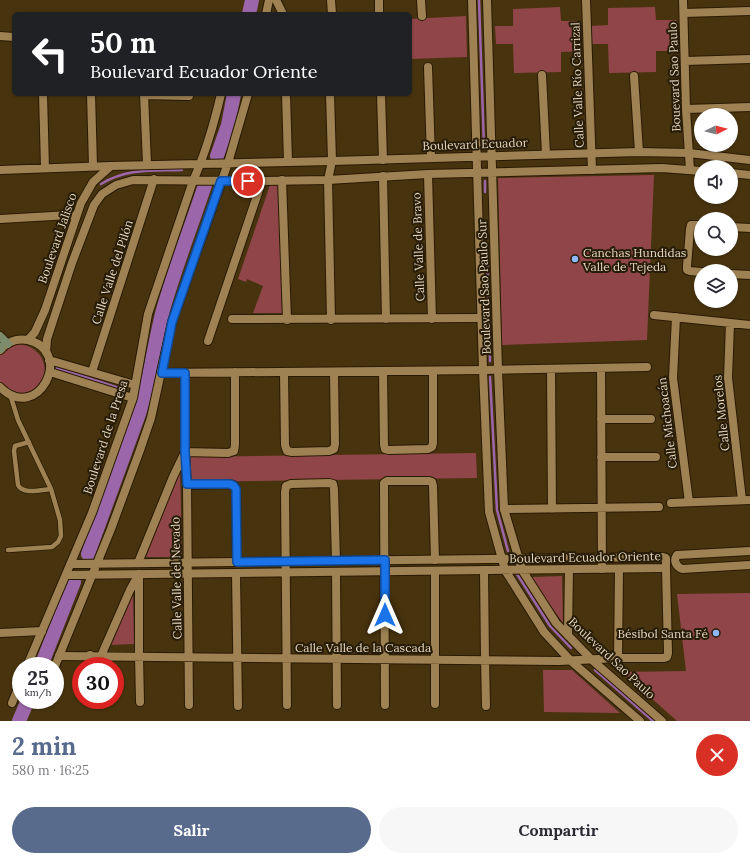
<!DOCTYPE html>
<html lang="es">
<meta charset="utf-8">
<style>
body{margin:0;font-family:Lora,serif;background:#f7f7f7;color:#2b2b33;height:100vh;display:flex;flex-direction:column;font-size:15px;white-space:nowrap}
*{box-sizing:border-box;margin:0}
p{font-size:13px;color:#7c7c81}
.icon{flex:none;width:22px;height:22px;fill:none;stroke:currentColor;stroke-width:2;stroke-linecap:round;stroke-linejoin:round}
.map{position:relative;height:721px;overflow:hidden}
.drawer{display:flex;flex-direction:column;background:#fff;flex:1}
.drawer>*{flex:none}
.guide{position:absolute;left:12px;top:12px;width:400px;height:84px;border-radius:6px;box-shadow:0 1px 3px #0004;background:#202124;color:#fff;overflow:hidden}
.needle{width:26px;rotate:84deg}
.tools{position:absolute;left:694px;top:108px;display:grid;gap:8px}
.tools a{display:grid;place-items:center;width:44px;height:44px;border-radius:50%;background:#fff;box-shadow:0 1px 3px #0004;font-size:20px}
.speed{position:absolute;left:12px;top:657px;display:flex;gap:8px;font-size:20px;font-weight:700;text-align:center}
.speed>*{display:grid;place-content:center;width:52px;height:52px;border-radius:50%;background:#fff;box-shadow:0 1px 3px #0004;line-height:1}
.speed small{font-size:10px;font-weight:400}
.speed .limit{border:6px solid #d22;background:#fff;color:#111}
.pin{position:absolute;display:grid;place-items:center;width:34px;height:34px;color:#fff;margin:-17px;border:2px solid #fff;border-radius:50%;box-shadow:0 1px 4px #0007}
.me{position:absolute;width:44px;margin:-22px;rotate:0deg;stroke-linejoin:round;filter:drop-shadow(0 0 3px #0008)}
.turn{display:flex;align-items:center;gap:14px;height:84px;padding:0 12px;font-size:18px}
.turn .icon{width:52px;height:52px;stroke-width:2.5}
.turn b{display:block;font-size:28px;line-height:34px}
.round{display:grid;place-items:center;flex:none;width:42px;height:42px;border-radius:21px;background:#f7f7f7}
.summary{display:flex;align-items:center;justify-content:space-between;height:68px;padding:0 12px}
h1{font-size:24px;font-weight:700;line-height:30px;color:#586b8d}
.cta{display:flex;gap:8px;margin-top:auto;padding:8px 12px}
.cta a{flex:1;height:46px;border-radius:24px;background:#586b8d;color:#fff;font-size:16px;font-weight:700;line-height:46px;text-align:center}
.cta a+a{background:#f7f7f7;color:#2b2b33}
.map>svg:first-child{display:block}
.green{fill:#904648}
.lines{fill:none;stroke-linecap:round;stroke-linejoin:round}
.stream{stroke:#9c66aa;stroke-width:2.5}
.river{stroke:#9c66aa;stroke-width:14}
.service-casing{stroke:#291b03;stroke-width:6}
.minor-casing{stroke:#291b03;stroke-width:10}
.tertiary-casing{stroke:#291b03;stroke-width:10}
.secondary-casing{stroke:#291b03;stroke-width:10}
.service{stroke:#9f8253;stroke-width:4.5}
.minor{stroke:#9f8253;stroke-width:8}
.tertiary{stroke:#9f8253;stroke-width:8}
.secondary{stroke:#7d8c6c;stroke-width:8}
.route-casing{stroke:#114b97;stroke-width:10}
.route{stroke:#1a73e8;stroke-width:7}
.poi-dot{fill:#8eb9fc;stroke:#271c08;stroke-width:1.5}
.labels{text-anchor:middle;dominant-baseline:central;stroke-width:4;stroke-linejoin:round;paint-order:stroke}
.street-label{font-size:12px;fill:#e4d5bd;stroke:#271c08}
.poi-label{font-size:12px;fill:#e4d5bd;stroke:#271c08;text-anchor:start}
</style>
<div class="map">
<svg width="750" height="721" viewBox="0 0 750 721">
<rect width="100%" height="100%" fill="#47330e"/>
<path class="green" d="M560,7l1,14h20v30l-20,1v20l-47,1 -1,-29h-17l-1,-18h18v-17z
M655,7l1,13h20v31h-20v21l-47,1 -1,-29h-17l-1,-18 18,-1v-17z
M466,16l1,41 -57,2v-40z
M654,175l-7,165 -145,5 -4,-167z
M270,185h8l4,128h-29l10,-27 -16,-7 -1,3 -8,-3z
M20,344c39,7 27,56 -4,50 -5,-1 -11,-6 -16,-9v-31l12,-9z
M476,453l1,25 -286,4 -1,-25z
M180,467l2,90h-36z
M562,576l1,47 -18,-25 -13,-21z
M133,592l1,52 -26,1z
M750,593v128h-73l-55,-49 64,-1 -9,-77z
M543,670h29l48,43 -76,-1z"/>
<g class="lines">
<path class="stream" d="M479,0l5,147
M485,181v11
M101,184c26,-16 51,-13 81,-14
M199,191l2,6
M487,252l3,109
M57,368l62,20
M490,377l7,133 11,41
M517,574l33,52 21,22
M595,670l58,51"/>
<path class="river" d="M249,14l3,-14
M217,156l11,-31 6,-31
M88,554l51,-140c11,-34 15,-70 24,-104 12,-42 28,-83 42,-125
M41,666l33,-84
M19,721l9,-21"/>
<g class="service-casing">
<path id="service" d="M29,442l-14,4 -1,5 4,34c5,10 23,5 33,4
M8,550l44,-3 6,-5 3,-6 -1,-16 -9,-31 -33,-69 -8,-26"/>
</g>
<g class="minor-casing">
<path id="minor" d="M276,0l7,14
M331,0l1,14
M379,0v14
M421,0l1,16
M586,0l6,170
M683,0l3,109 4,61
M684,13l66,-2
M0,36l14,1
M685,61l65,-2
M428,67l3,91
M542,75l4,79
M634,76l5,76
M43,94l2,74
M91,94l2,72
M144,94l3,70
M286,94l2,68
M330,94l2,67 -4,19 3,140
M381,94l2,66
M144,95l45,1
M686,109l64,-2
M0,170l111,-4
M428,174l4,145
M383,176l3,143
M282,180l5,140
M0,219l70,-4 6,1
M701,225h-10l-1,4 -3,37v4l3,1 11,1
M731,227l19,1
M731,274l19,1
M654,315l96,10
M676,317l-3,61 16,124
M232,319l250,-1
M730,323l-2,55 14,122
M208,341l54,-160
M601,368l1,201
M551,369l1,140
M383,371l1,74 1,4 4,1 39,-1 4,-2 1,-4v-72
M92,372l62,-193
M284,372l1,73 2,6 5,1 37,-1 5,-2 1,-5 -1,-72
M161,373l322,-3 164,-3
M601,419h50
M601,457h55
M187,485l43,-1 4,1 2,4 1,73
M671,503l79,-3
M504,509l155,-2
M138,563l35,-86 12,-25v-79
M484,570l1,89 1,47
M336,572l1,133
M236,573l2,133
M139,574v82l1,46
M0,633l42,-2
M568,635l1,-66
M90,655v11
M59,656l500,5 59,-3h46l3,-1 1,-4 -2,-85
M101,656l29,-66 9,-16
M618,658l1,-89
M90,700v2
M435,704v-133
M189,705l-2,-220 -2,-33 43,1 6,-2 1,-6v-73
M287,705l-2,-213 1,-6 5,-2 38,-1 4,1 1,5 2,72
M385,705l-1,-222 3,-2h42l3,1 1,4 2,74"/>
</g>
<g class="tertiary-casing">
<path id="tertiary" d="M472,0l11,370 6,142 16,58 39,62 27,29 69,60
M487,0l11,370 6,139 18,61 34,53 36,37 70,61
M266,14l3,-14
M731,173l19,2
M28,340l7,-8 10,-22 36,-107 12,-21 18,-16 221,-5 307,-9 50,1 61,7
M0,350c7,-8 17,-12 28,-10 47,11 10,85 -28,47
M46,352l1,-13 25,-76 22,-58 8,-11 14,-9 17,-5 129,1 66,-1 100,-6 234,-6 39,3
M49,360l86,25
M50,372l83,26
M750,551l-73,4c-4,6 -1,11 5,14l68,-4
M66,575l600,-7v-10l-3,-1 -592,7
M27,666l65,-153 41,-115 15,-84 45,-133c13,-29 21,-57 28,-87
M55,666l56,-137 29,-79 11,-32 21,-96 56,-159 20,-69
M12,703l9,-22"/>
</g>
<g class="secondary-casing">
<path id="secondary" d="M0,336l8,8
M0,347l1,2"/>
</g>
<use href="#service" class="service"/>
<use href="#minor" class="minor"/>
<use href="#tertiary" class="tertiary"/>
<use href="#secondary" class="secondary"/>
</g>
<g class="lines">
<g class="route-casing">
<path id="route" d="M248,181h-27l-49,141 -10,51h23v79l2,32h43l4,2 2,3 1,73 148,-2v55"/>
</g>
<use href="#route" class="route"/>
</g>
<g class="poi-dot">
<circle cx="575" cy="259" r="4"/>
<circle cx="716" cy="633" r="4"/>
</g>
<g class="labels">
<g class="street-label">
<text transform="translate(674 77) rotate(-92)">Bouevard Sao Paulo</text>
<text transform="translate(577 85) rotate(-92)">Calle Valle Río Carrizal</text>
<text transform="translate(475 144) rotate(-2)">Boulevard Ecuador</text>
<text transform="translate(57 238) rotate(-71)">Boulevard Jalisco</text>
<text transform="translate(418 247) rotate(-92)">Calle Valle de Bravo</text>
<text transform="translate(112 272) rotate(-72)">Calle Valle del Pilón</text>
<text transform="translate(484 287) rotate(-92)">Boulevard Sao Paulo Sur</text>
<text transform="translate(721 413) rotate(-96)">Calle Morelos</text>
<text transform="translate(667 423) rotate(-97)">Calle Michoacán</text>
<text transform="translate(105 437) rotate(-72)">Boulevard de la Presa</text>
<text transform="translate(585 557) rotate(-1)">Boulevard Ecuador Oriente</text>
<text transform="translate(176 578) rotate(-91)">Calle Valle del Nevado</text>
<text x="363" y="647">Calle Valle de la Cascada</text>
<text transform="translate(612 658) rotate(43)">Boulevard Sao Paulo</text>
</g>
<g class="poi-label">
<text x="583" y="252">Canchas Hundidas<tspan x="583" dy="14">Valle de Tejeda</tspan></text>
<text x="708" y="633" text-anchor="end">Bésibol Santa Fé</text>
</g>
</g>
</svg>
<div class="tools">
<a><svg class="needle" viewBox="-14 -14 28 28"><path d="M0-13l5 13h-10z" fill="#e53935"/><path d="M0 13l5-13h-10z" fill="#7c7c81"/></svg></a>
<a><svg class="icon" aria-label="sound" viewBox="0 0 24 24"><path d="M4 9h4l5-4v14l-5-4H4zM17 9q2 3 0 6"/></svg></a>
<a><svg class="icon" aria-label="search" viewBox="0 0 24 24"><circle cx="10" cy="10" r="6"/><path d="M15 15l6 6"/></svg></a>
<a><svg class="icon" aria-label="layers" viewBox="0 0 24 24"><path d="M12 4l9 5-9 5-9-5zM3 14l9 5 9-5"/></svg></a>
</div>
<div class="speed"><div>25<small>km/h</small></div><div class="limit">30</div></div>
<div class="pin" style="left:248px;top:181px;background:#d93025"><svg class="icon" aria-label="arrive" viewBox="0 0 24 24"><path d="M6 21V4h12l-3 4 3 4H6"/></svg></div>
<svg class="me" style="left:385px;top:615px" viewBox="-20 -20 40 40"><path d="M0-17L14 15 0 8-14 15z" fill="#1a73e8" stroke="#fff" stroke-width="4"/></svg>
<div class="guide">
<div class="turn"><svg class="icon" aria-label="left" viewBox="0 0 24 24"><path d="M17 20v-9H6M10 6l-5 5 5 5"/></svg><div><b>50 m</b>Boulevard Ecuador Oriente</div></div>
</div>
</div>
<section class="drawer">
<div class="summary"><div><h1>2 min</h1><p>580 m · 16:25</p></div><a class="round" style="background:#d93025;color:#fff"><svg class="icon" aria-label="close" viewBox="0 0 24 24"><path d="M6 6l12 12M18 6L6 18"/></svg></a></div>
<div class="cta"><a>Salir</a><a>Compartir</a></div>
</section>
